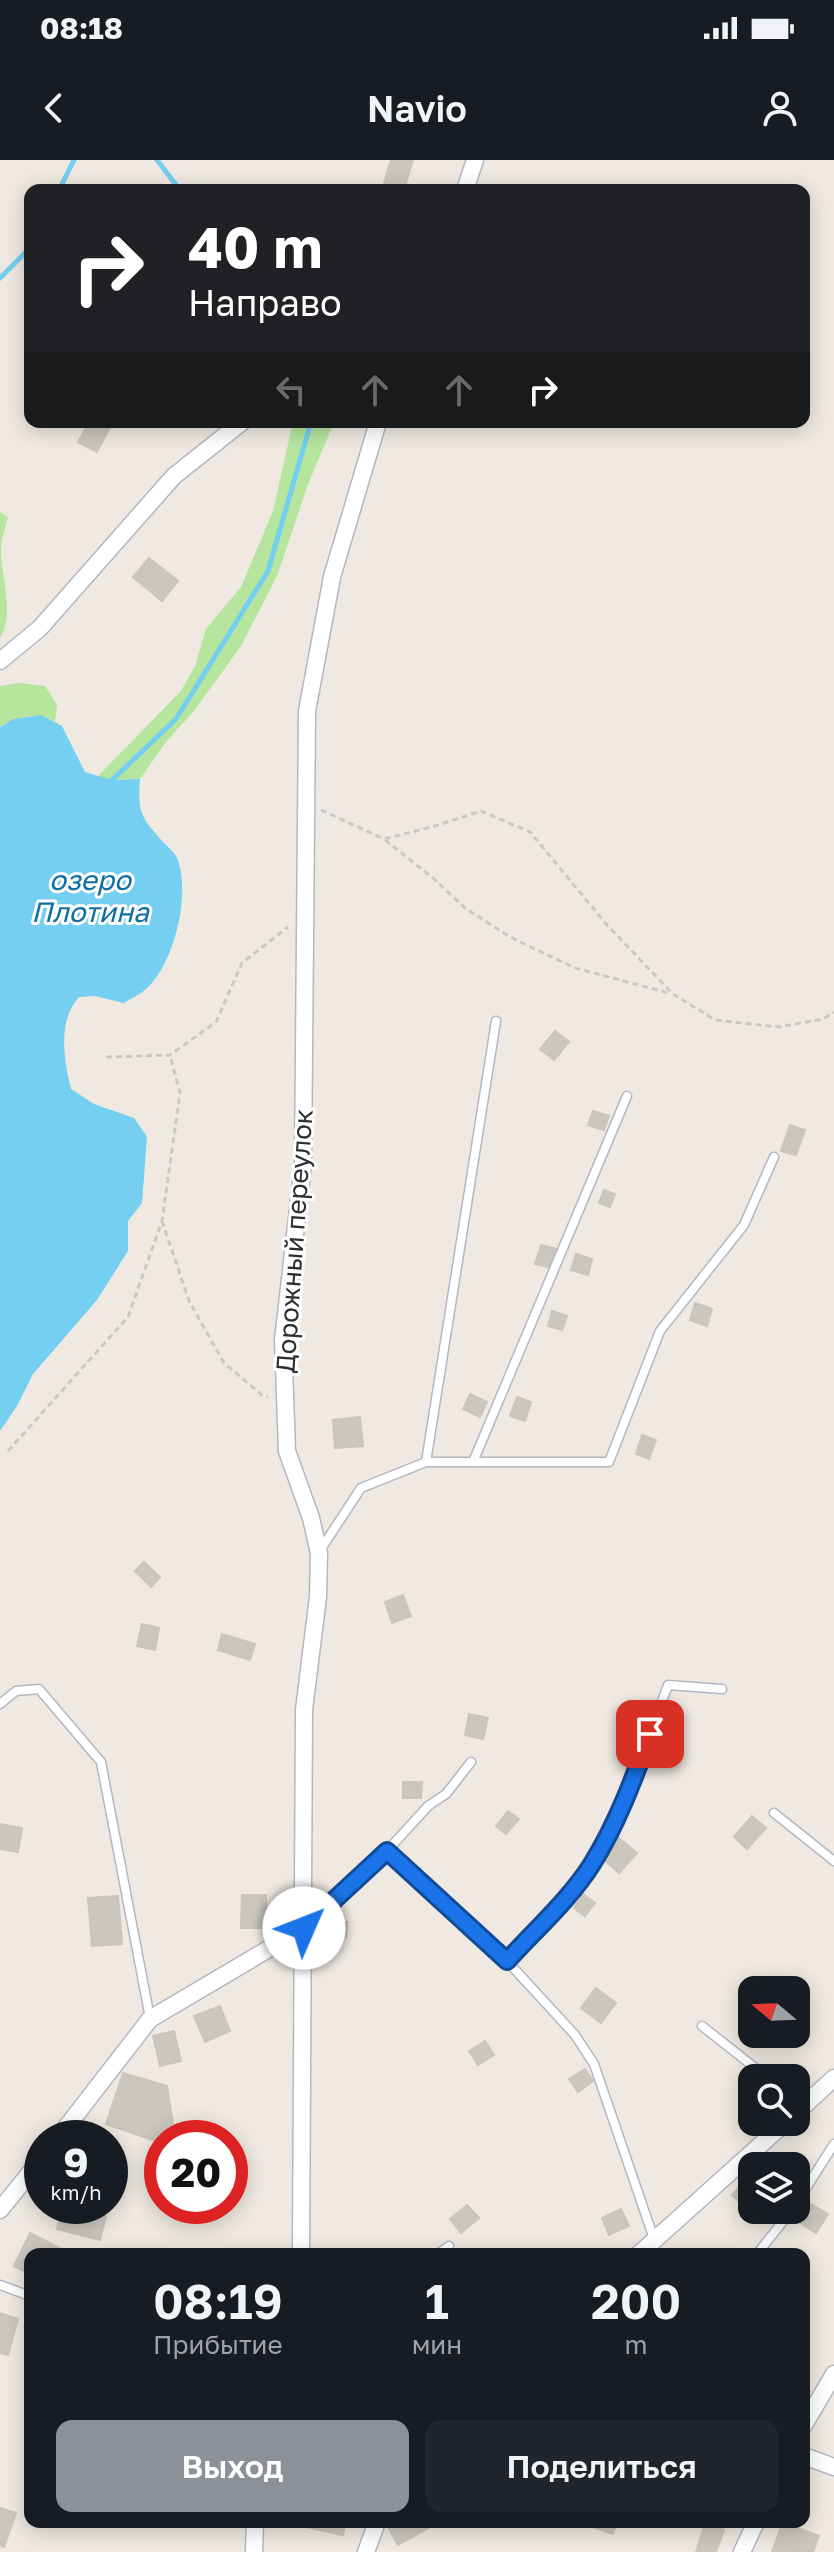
<!DOCTYPE html>
<html lang="ru">
<meta charset="utf-8">
<style>
body{margin:0;font-family:"Golos Text",sans-serif;background:#20242c;color:#f1f3f6;height:100vh;display:flex;flex-direction:column;font-size:30px;white-space:nowrap}
*{box-sizing:border-box;margin:0}
p{font-size:26px;color:#9ea1a6}
.icon{flex:none;width:44px;height:44px;fill:none;stroke:currentColor;stroke-width:2;stroke-linecap:round;stroke-linejoin:round}
.map{position:relative;flex:1;overflow:hidden}
.details{position:absolute;left:24px;top:2088px;width:786px;height:280px;display:flex;flex-direction:column;background:#171b24;border-radius:16px;box-shadow:0 4px 20px #0003}
.details>*{flex:none}
.hud{position:absolute;left:24px;top:24px;width:786px;height:244px;border-radius:16px;box-shadow:0 4px 20px #0003;background:#202124;color:#fff;overflow:hidden}
.needle{width:52px;rotate:289deg}
.controls{position:absolute;left:738px;top:1816px;display:grid;gap:16px}
.controls a{display:grid;place-items:center;width:72px;height:72px;border-radius:16px;background:#171b24;box-shadow:0 4px 20px #0003;font-size:40px}
.speed{position:absolute;left:24px;top:1960px;display:flex;gap:16px;font-size:40px;font-weight:700;text-align:center}
.speed>*{display:grid;place-content:center;width:104px;height:104px;border-radius:50%;background:#171b24;box-shadow:0 4px 20px #0003;line-height:1}
.speed small{font-size:20px;font-weight:400}
.speed .limit{border:12px solid #d22;background:#fff;color:#111}
.pin{position:absolute;display:grid;place-items:center;width:68px;height:68px;color:#fff;margin:-34px;border-radius:16px;box-shadow:0 4px 12px #0006}
.me{position:absolute;width:88px;margin:-44px;rotate:46deg;stroke-linejoin:round;filter:drop-shadow(0 0 6px #0008)}
.turn{display:flex;align-items:center;gap:28px;height:168px;padding:0 32px;font-size:36px}
.turn .icon{width:104px;height:104px;stroke-width:2.5}
.turn b{display:block;font-size:56px;line-height:68px}
.lanes{display:flex;align-items:center;height:76px;padding:0 32px;background:#0003;justify-content:center;gap:40px;direction:ltr}
.lanes .off{opacity:.35}
.eta{display:flex;justify-content:space-evenly;align-items:center;height:136px;text-align:center}
.eta b{font-size:48px;font-weight:600;line-height:56px}
.action{display:flex;gap:16px;margin-top:auto;padding:16px 32px}
.action a{flex:1;height:92px;border-radius:16px;background:#8c9099;color:#fff;font-size:32px;font-weight:600;line-height:92px;text-align:center}
.action a+a{background:#20242c;color:#f1f3f6}
.status{display:flex;justify-content:space-between;align-items:center;height:56px;padding:0 40px;background:#171b24;direction:ltr}
.status svg{height:22px;fill:currentColor}
header{display:flex;justify-content:space-between;align-items:center;height:104px;padding:0 32px;background:#171b24;font-size:36px;font-weight:600}
.map>svg:first-child{display:block}
.green{fill:#b6e59e}
.water{fill:#75cff0}
.lines{fill:none;stroke-linecap:round;stroke-linejoin:round}
.stream{stroke:#75cff0;stroke-width:5}
.building{fill:#cbc7bf;stroke:#cbc5ba;stroke-width:2}
.lane-casing{stroke:#b4b7c1;stroke-width:11}
.street-casing{stroke:#b4b7c1;stroke-width:19}
.path{stroke:#c9c9c9;stroke-width:3;stroke-dasharray:6 4;stroke-linecap:butt}
.lane{stroke:#fff;stroke-width:8}
.street{stroke:#fff;stroke-width:16}
.route-casing{stroke:#114b97;stroke-width:20}
.route{stroke:#1a73e8;stroke-width:14}
.labels{text-anchor:middle;dominant-baseline:central;stroke-width:6;stroke-linejoin:round;paint-order:stroke}
.street-label{font-size:26px;fill:#2e2e2e;stroke:#fff}
.water-label{font-size:28px;font-style:italic;fill:#0d6fa3;stroke:#fff}
</style>
<div class="status"><b>08:18</b><svg viewBox="0 0 49 12"><path d="M0 12V9h3v3zM5 12V6h3v6zM10 12V3h3v9zM15 12V0h3v12zM26 1h20v11H26zM47 4h2v5h-2z"/></svg></div>
<header><svg class="icon" aria-label="back" viewBox="0 0 24 24"><path d="M15 5l-7 7 7 7"/></svg>Navio<svg class="icon" aria-label="person" viewBox="0 0 24 24"><circle cx="12" cy="8" r="4"/><path d="M4 21q1-7 8-7t8 7"/></svg></header>
<div class="map">
<svg width="834" height="2392" viewBox="0 0 834 2392">
<rect width="100%" height="100%" fill="#efe9e1"/>
<path class="green" d="M293,262h41l-27,65 -30,89 -36,70 -47,65 -28,31 -26,37 -28,1 -14,-4 83,-85 14,-25 11,-37 35,-42 32,-76z
M0,352l8,5c-2,10 -7,21 -7,31 -1,25 15,68 -1,89z
M20,523l25,3 12,19 -2,17c-20,-10 -36,-6 -55,5v-41z"/>
<path class="water" d="M41,555l21,11 23,46 27,8 28,-1c-3,35 2,39 25,65 4,4 10,9 12,14 14,34 -2,102 -28,128 -6,7 -17,12 -25,17l-29,-7 -16,1c-22,24 -15,63 -8,92l23,15 40,14 13,19 -5,66 -14,18v30l-31,49 -64,74 -16,32 -17,25v-704l14,-8z"/>
<g class="lines">
<path class="stream" d="M157,0l23,30
M59,30l15,-30
M0,118l30,-30
M110,622l66,-63 92,-148 43,-149"/>
</g>
<path class="building" d="M391,0h22l-9,29 -20,-6z
M89,262h24l-16,30 -19,-10z
M149,398l29,23 -16,20 -29,-24z
M555,871l14,11 -15,18 -14,-11z
M593,951l16,5 -5,14 -16,-5z
M790,965l15,5 -9,25 -15,-4z
M604,1030l11,4 -5,13 -11,-4z
M541,1085l16,4 -5,19 -17,-4z
M576,1094l16,5 -4,16 -17,-5z
M695,1143l17,6 -5,17 -17,-6z
M552,1151l15,5 -5,14 -14,-4z
M470,1234l17,8 -7,15 -17,-8z
M517,1237l14,5 -6,19 -15,-5z
M360,1257l3,29 -28,2 -2,-28z
M642,1275l14,5 -7,19 -13,-5z
M144,1402l16,15 -9,10 -16,-16z
M403,1435l8,21 -19,7 -7,-21z
M142,1464l17,4 -4,22 -18,-4z
M222,1474l33,10 -5,16 -32,-10z
M469,1554l19,4 -5,21 -18,-4z
M403,1622h19l-1,16h-18z
M508,1651l11,8 -13,15 -10,-8z
M752,1656l14,12 -19,21 -13,-12z
M0,1664l22,4 -4,24 -18,-3z
M619,1678l18,15 -18,20 -17,-15z
M583,1734l12,9 -10,13 -11,-8z
M242,1735h24v33h-25z
M118,1736l4,48 -30,2 -4,-48z
M323,1760l24,2 -1,16 -24,-2z
M596,1828l20,15 -15,20 -20,-15z
M220,1846l10,25 -25,11 -11,-26z
M174,1871l7,30 -21,5 -7,-30z
M485,1881l9,14 -16,10 -9,-14z
M585,1909l8,12 -15,11 -9,-13z
M123,1913l44,13 8,52h-13v5l-56,-19z
M110,2004l10,3 -8,32h-2z
M747,2019l5,5v24l-3,3 -17,-16z
M811,2044l17,10 -12,19 -17,-11z
M467,2045l12,13 -18,15 -11,-14z
M62,2046l44,10 -6,24 -43,-11z
M621,2049l8,17 -20,9 -7,-17z
M30,2073l41,21h-41v20l-16,-8z
M0,2153l18,6 -10,36 -8,-2z
M0,2348l16,5 -12,34 -4,-2z
M282,2362h64l-3,13z
M393,2362h34l3,5 -32,18 -11,-20z
M591,2362h26l-4,12 -24,-8z
M783,2362l36,14 -6,16h-41z
M705,2364l19,6 -8,22h-20z"/>
<g class="lines">
<g class="lane-casing">
<path id="lane" d="M426,1302h183l51,-131 84,-106 30,-68
M473,1302l154,-366
M319,1392l42,-64 65,-26 70,-441
M0,1544l16,-13 23,-2 62,73 49,256
M774,1653l60,48
M387,1691l120,110 68,74 19,29 60,175
M305,1767l82,-76 41,-45 18,-12 25,-32
M507,1801l56,-61 29,-36 40,-80 36,-99 54,4
M702,1866l66,52
M796,2044l38,-60
M438,2094l11,-8
M757,2094l35,-44
M0,2125l30,11"/>
</g>
<g class="street-casing">
<path id="street" d="M465,30l10,-30
M0,501l40,-33 134,-152 68,-54
M796,1953l38,-35
M58,1978l92,-119 154,-91
M0,2050l42,-52
M301,2094l3,-544 14,-113 1,-44 -8,-35 -24,-67 -4,-111 20,-175 4,-454 25,-134 46,-155
M639,2094l147,-132
M804,2265l30,-51
M804,2296l30,11
M254,2392l1,-30
M366,2392l11,-30
M742,2392l14,-30"/>
</g>
<path class="path" d="M321,650l63,29 51,-13 46,-15 49,21 77,93 66,69 42,26 64,7 44,-8 11,-7
M385,680l48,38 32,30 45,29 65,31 94,25
M106,897l64,-2 46,-33 26,-59 46,-36
M162,1061l27,80 35,62 38,32 6,2
M8,1291l120,-134 34,-96 18,-128 -10,-38"/>
<use href="#lane" class="lane"/>
<use href="#street" class="street"/>
</g>
<g class="lines">
<g class="route-casing">
<path id="route" d="M304,1768l83,-77 120,110c28,-31 63,-62 85,-97 25,-40 42,-86 58,-130"/>
</g>
<use href="#route" class="route"/>
</g>
<g class="labels">
<g class="street-label">
<text transform="translate(294 1081) rotate(-86)">Дорожный переулок</text>
</g>
<g class="water-label">
<text x="90" y="719">озеро<tspan x="90" dy="32">Плотина</tspan></text>
</g>
</g>
</svg>
<div class="controls">
<a><svg class="needle" viewBox="-14 -14 28 28"><path d="M0-13l5 13h-10z" fill="#e53935"/><path d="M0 13l5-13h-10z" fill="#9ea1a6"/></svg></a>
<a><svg class="icon" aria-label="search" viewBox="0 0 24 24"><circle cx="10" cy="10" r="6"/><path d="M15 15l6 6"/></svg></a>
<a><svg class="icon" aria-label="layers" viewBox="0 0 24 24"><path d="M12 4l9 5-9 5-9-5zM3 14l9 5 9-5"/></svg></a>
</div>
<div class="speed"><div>9<small>km/h</small></div><div class="limit">20</div></div>
<div class="pin" style="left:650px;top:1574px;background:#d93025"><svg class="icon" aria-label="arrive" viewBox="0 0 24 24"><path d="M6 21V4h12l-3 4 3 4H6"/></svg></div>
<svg class="me" style="left:304px;top:1768px" viewBox="-20 -20 40 40"><circle r="19" fill="#fff"/><path d="M0-13L10 11 0 6-10 11z" fill="#1a73e8"/></svg>
<div class="hud">
<div class="turn"><svg class="icon" aria-label="right" viewBox="0 0 24 24"><path d="M7 20v-9h11M14 6l5 5-5 5"/></svg><div><b>40 m</b>Направо</div></div>
<div class="lanes"><svg class="icon off" aria-label="left" viewBox="0 0 24 24"><path d="M17 20v-9H6M10 6l-5 5 5 5"/></svg><svg class="icon off" aria-label="ahead" viewBox="0 0 24 24"><path d="M12 20V5M6 11l6-6 6 6"/></svg><svg class="icon off" aria-label="ahead" viewBox="0 0 24 24"><path d="M12 20V5M6 11l6-6 6 6"/></svg><svg class="icon" aria-label="right" viewBox="0 0 24 24"><path d="M7 20v-9h11M14 6l5 5-5 5"/></svg></div>
</div>
<section class="details">
<div class="eta">
<div><b>08:19</b><p>Прибытие</p></div>
<div><b>1</b><p>мин</p></div>
<div><b>200</b><p>m</p></div>
</div>
<div class="action"><a>Выход</a><a>Поделиться</a></div>
</section>
</div>
